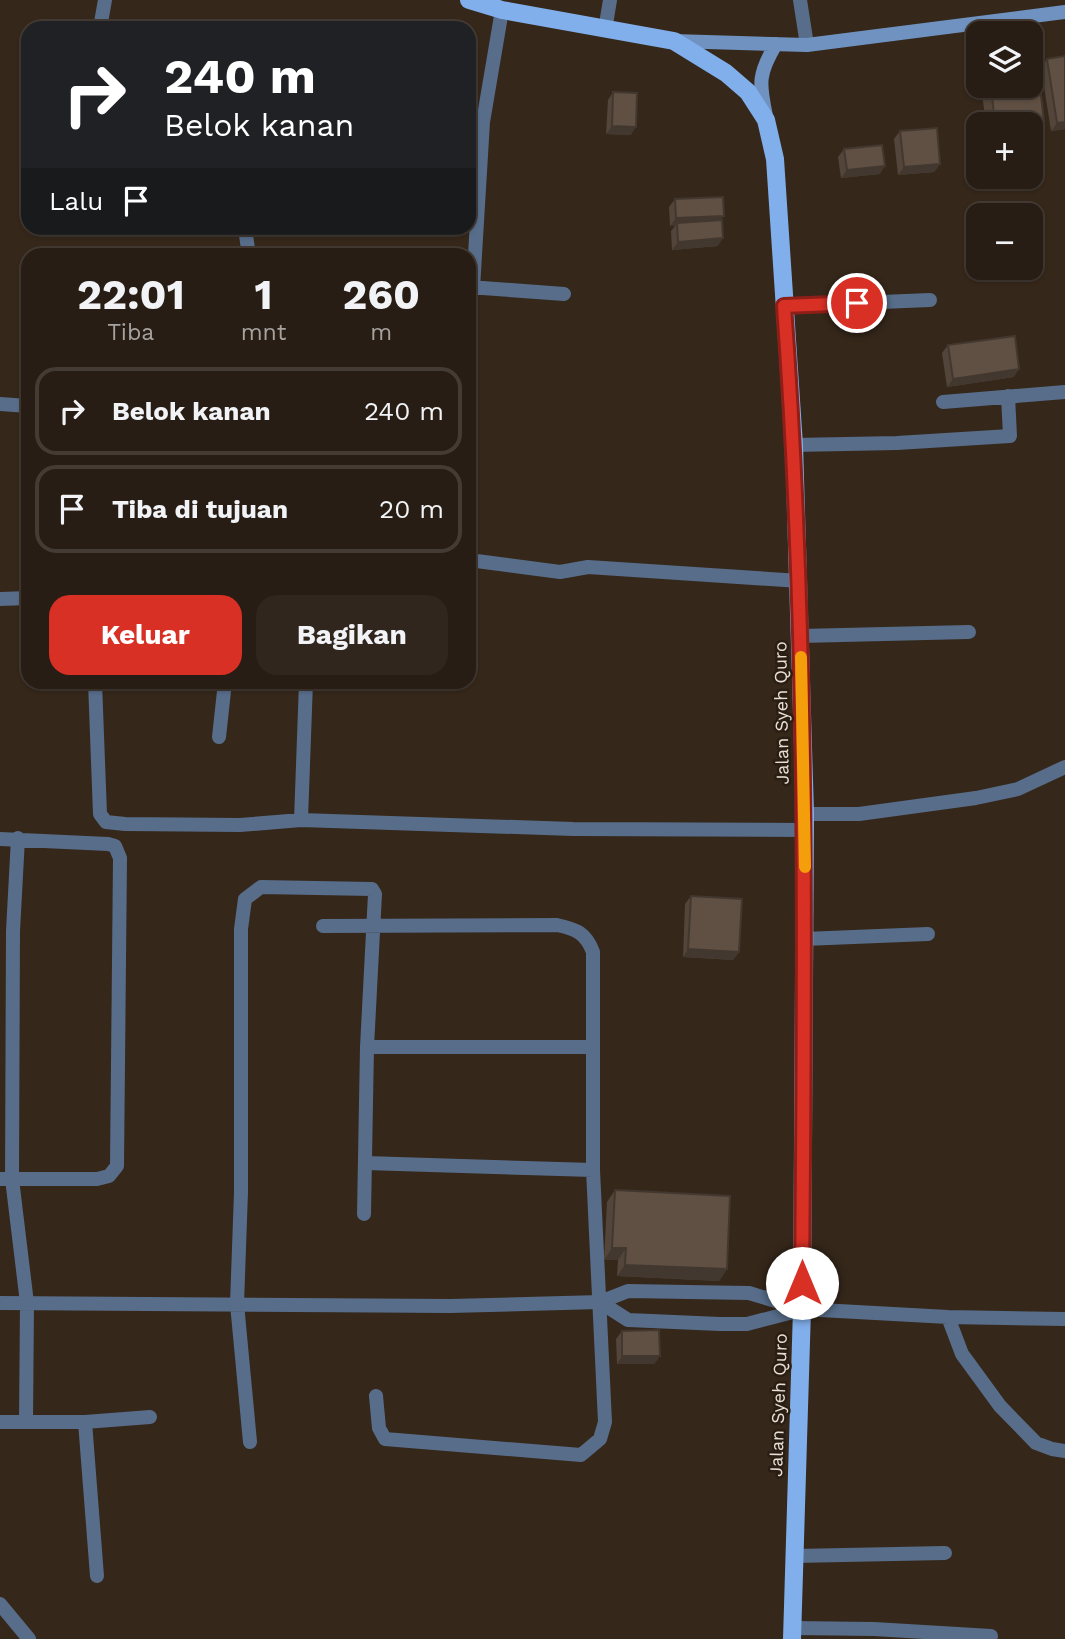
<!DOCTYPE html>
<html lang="id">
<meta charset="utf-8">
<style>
body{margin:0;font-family:"Work Sans",sans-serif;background:#30261d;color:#f1f3f6;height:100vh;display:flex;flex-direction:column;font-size:26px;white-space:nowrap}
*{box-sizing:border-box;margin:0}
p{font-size:23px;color:#a5a2a0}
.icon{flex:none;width:38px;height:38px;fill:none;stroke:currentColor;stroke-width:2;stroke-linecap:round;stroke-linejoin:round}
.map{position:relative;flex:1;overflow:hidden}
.details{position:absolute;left:21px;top:248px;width:455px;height:441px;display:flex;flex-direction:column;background:#281d14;border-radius:21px;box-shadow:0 2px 5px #0004,0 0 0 2px #443b34}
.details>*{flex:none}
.top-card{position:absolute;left:21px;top:21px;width:455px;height:214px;border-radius:21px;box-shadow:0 2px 5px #0004,0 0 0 2px #443b34;background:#202124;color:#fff;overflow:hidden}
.fabs{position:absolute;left:966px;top:21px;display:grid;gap:14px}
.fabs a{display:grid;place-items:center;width:77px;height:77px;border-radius:14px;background:#281d14;box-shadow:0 2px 5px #0004,0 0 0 2px #443b34;font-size:35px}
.pin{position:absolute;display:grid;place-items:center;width:60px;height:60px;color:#fff;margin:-30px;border:4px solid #fff;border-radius:50%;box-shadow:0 2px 7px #0007}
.me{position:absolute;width:77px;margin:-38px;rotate:0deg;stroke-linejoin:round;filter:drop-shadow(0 0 5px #0008)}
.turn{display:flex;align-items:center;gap:24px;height:147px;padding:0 28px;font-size:32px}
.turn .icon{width:91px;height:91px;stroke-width:2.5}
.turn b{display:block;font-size:49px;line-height:60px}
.then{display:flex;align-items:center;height:66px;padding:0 28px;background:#0003;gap:14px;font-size:26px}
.eta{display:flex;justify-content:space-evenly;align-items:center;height:119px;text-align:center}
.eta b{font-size:42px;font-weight:700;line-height:49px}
.cta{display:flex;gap:14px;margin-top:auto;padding:14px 28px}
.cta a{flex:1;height:80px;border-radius:21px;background:#d93025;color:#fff;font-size:28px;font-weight:700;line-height:80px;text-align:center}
.cta a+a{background:#30261d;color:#f1f3f6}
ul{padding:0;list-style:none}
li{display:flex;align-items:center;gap:21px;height:88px;margin:0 14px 10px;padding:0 14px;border:4px solid #443b34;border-radius:21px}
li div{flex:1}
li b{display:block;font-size:26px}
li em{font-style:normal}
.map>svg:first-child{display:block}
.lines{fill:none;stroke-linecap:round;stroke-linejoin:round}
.lane{stroke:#576d8a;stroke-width:14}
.street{stroke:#576d8a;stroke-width:14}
.secondary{stroke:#6f92c1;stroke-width:14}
.primary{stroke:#81afec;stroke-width:18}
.wall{fill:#53453a}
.shaded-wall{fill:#43382f}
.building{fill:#605043;stroke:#43382f;stroke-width:2}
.route-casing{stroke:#8d1f18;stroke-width:18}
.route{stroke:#d93025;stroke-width:12}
.slow{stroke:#f59e0b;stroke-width:12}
.labels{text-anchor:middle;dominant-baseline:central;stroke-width:5;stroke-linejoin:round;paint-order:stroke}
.street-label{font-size:18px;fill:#e7ded6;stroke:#2a1d11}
</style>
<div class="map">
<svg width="1065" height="1639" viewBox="0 0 1065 1639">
<rect width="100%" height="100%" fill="#35271a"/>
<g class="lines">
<path class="lane" d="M605,30l5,-30"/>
<path class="street" d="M800,0l7,45
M100,28l5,-28
M245,228l4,28
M469,287l95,7
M473,288l10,-166 19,-112
M784,306l146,-6
M943,402l122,-10
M0,404l28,2
M794,445l103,-2 113,-7 -2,-40
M469,560l91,12 28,-5 212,14
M0,599l28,-1
M800,636l169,-4
M95,682l5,132 6,8 19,2 115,1 61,-5 272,9 232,1
M219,737l6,-55
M805,814h54l117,-16 42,-9 47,-22
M301,820l5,-138
M18,838l-5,93 -1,248 15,124 -1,119
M0,839l108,5 7,2 5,12 -3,308 -8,10 -12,3h-97
M323,926l234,-1c19,4 29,8 36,27v218l12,252 -5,17 -19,16 -196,-16 -6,-11 -3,-32
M804,939l124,-5
M367,1047h225
M366,1163l227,7
M600,1302l28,18 92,4h27l54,-14
M0,1303l450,3 150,-4 28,-11 121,2 53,16 146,8 117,2
M948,1317l14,37 38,52 36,37 16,6 13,2
M0,1422h85l65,-5
M85,1422l12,154
M250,1442l-13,-138 4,-112v-263l4,-30 16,-12 111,2 3,5 -8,153 -3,167
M794,1556l151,-3
M0,1604l29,35
M792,1628l82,1 117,7"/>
<path class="secondary" d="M674,41l133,4 258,-33
M766,116c-7,-33 -8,-42 10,-72"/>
<path class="primary" d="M469,0l33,10 172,31 52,32 22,19 18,28 9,39 19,286 11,369 -3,495 -10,330"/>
</g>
<path class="wall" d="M1065,56v73l-14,2 -10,-64 6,-8z
M981,86h50l13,35 -9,12 -4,-9h-45z
M613,92l18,43 -25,-1 2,-34z
M900,131l40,33 -6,8 -36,3 -4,-36z
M844,149l36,25 -39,4 -3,-21z
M675,199l46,21 -3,26 -46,4 -1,-19 4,-5h-5l-1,-19z
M948,345l66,32 -67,10 -5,-34z
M691,896l48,56 -6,8 -50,-3 2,-53z
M615,1190l112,79 -8,12 -102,-5 1,-16h-14l3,-58z
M622,1331l38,25 -6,8h-37l-1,-25z"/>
<path class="shaded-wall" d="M1044,121l-9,12 -4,1v-10h-13z
M1065,122v7l-14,2 6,-8z
M612,126l24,1 -5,8 -25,-1z
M940,164l-6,8 -36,3 6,-8z
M885,166l-5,8 -39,4 6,-8z
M724,216l-6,8 -41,-1 -2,3h-5l6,-8z
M723,238l-5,8 -46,4 6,-8z
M1019,369l-5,8 -67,10 6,-8z
M688,949l51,3 -6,8 -50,-3z
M612,1248h14l-8,12h-14z
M625,1265l102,4 -8,12 -102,-5z
M622,1356h38l-6,8h-37z"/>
<path class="building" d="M1031,54h5l8,67 -26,3h-23l-4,-38h40z
M1065,56v66l-8,1 -10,-64z
M613,92l24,1 -1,34 -24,-1z
M937,128l3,36 -36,3 -4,-36z
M882,145l3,21 -38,4 -3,-21z
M723,197l1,19 -48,2 -1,-19z
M722,220l1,18 -45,4 -1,-19z
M1015,336l4,33 -66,10 -5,-34z
M691,896l51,3 -3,53 -51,-3z
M615,1190l115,6 -3,73 -102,-4 1,-17h-14z
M659,1330l1,26h-38v-25z"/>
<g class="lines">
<g class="route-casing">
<path id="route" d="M802,1283c3,-326 6,-652 -18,-977l73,-3"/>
</g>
<use href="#route" class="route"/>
<path class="slow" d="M801,657l4,210"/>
</g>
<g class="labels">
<g class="street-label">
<text transform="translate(781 713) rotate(-91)">Jalan Syeh Quro</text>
<text transform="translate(778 1405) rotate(-88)">Jalan Syeh Quro</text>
</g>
</g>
</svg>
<div class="fabs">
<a><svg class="icon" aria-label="layers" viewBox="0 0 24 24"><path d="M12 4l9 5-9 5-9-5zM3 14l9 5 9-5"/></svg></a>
<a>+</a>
<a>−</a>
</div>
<div class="pin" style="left:857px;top:303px;background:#d93025"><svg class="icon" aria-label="arrive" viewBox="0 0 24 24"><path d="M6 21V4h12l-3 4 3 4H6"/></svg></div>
<svg class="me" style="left:802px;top:1283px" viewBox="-20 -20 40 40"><circle r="19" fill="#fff"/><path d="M0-13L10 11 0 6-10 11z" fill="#d93025"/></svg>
<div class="top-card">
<div class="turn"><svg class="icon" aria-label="right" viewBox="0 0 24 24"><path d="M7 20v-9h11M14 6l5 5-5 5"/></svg><div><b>240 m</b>Belok kanan</div></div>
<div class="then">Lalu<svg class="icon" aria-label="arrive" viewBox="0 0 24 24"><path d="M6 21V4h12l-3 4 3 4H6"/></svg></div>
</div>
<section class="details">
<div class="eta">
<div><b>22:01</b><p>Tiba</p></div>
<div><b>1</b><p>mnt</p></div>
<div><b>260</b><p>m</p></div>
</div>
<ul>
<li><svg class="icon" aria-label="right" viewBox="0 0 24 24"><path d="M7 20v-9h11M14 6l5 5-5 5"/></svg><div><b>Belok kanan</b></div><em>240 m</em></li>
<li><svg class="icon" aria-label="arrive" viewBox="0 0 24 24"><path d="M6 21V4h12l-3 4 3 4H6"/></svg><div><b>Tiba di tujuan</b></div><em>20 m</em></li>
</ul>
<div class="cta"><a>Keluar</a><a>Bagikan</a></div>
</section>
</div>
